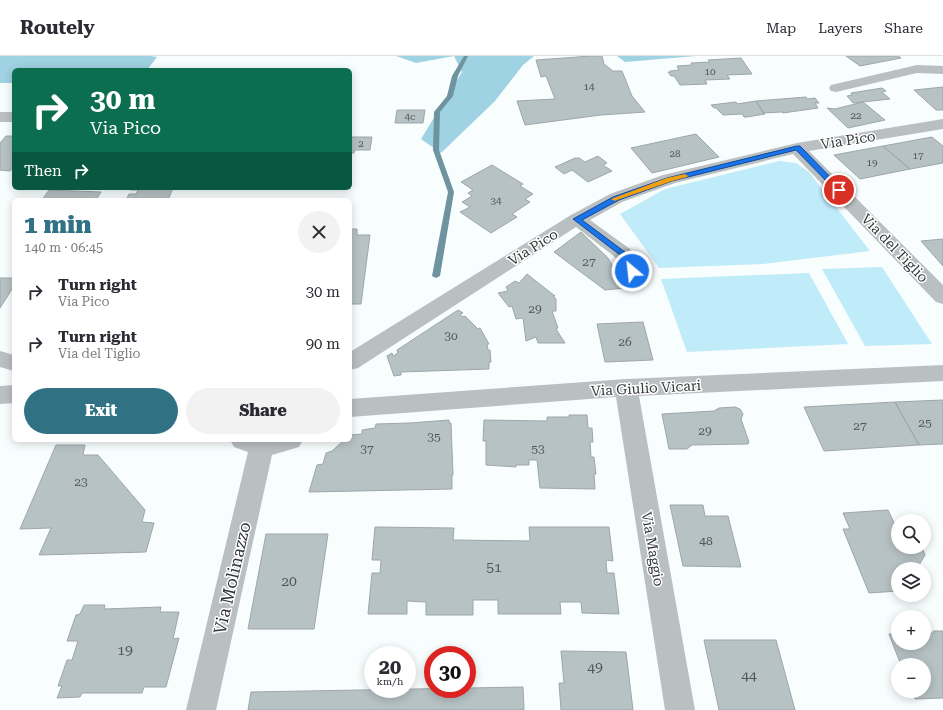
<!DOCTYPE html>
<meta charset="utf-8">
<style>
body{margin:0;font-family:"Roboto Serif",serif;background:#f2f2f3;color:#2b2b33;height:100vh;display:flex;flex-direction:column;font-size:15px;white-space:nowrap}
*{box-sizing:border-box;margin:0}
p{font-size:13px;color:#7c7c81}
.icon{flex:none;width:22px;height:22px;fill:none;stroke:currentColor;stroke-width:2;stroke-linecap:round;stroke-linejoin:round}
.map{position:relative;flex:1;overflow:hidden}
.sheet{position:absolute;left:12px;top:142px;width:340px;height:244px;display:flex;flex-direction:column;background:#fff;border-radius:6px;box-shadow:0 2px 10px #0003}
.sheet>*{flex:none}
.top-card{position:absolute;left:12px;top:12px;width:340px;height:122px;border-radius:6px;box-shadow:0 2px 10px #0003;background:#0b6e4f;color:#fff;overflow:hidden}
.tools{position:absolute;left:891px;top:458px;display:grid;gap:8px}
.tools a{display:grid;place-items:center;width:40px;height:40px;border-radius:50%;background:#fff;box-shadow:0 2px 10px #0003;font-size:20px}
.speed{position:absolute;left:364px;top:590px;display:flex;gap:8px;font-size:20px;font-weight:700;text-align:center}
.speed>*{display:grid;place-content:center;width:52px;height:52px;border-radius:50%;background:#fff;box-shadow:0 2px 10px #0003;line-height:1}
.speed small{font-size:10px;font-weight:400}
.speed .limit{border:6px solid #d22;background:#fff;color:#111}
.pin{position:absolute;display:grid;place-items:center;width:34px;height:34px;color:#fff;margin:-17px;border:2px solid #fff;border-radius:50%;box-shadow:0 1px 4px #0007}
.me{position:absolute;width:44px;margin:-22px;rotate:332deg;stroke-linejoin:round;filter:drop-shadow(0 0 3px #0008)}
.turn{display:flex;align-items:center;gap:14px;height:84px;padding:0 12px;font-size:18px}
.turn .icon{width:52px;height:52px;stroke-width:2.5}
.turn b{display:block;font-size:28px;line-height:34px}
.then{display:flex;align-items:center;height:38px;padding:0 12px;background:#0003;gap:8px;font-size:15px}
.round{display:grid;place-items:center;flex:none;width:42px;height:42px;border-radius:21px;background:#f2f2f3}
.headline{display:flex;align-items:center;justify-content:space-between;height:68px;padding:0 12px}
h1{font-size:24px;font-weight:800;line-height:30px;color:#307184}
.cta{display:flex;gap:8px;margin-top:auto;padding:8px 12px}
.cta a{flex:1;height:46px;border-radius:24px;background:#307184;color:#fff;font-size:16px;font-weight:800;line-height:46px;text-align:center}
.cta a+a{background:#f2f2f3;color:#2b2b33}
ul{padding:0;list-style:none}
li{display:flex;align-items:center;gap:12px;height:52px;padding:0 12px}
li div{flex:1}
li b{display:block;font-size:15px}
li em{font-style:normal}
header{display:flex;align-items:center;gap:24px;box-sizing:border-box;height:56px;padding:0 20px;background:#fff;border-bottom:1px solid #e1e1e2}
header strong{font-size:19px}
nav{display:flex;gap:22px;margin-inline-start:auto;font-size:14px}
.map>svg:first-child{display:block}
.green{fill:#c0ebf9}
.forest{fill:#9fd2e2}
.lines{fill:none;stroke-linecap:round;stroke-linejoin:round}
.stream{fill:#6f949f;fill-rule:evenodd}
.building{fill:#b7c2c5;stroke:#9da7aa}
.minor{fill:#babfc1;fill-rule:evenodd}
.route{fill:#1a73e8;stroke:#114b97}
.slow{fill:#f59e0b}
.labels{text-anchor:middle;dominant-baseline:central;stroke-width:3;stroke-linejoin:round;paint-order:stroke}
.far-number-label{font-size:10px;fill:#52585a}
.number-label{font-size:12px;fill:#52585a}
.street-label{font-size:14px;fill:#313537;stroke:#fff}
.near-number-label{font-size:14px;fill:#52585a}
.near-street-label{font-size:17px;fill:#313537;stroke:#fff}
</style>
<header>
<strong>Routely</strong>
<nav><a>Map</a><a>Layers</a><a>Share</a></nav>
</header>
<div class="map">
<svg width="943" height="654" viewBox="0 0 943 654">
<rect width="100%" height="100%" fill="#f8fdfe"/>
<path class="green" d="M779,105l17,2 13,9 61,79 -107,13 -104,4 -39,-54 45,-25z
M882,211l50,77 -67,2 -43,-77z
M809,217l39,71 -161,8 -26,-73z"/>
<path class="forest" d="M0,0h151l6,1 -10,13h-133v13h-14z
M396,0h138l-11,9 -28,36 -54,52 -20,-14 41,-67 -8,-16 -38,7z
M617,0h79l-71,6z"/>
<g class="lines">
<path class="stream" d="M464,0h4l-10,20 -5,20 -13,16 -1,38 15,42 -14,84 -4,2 -4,-2 16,-84 -15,-42 1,-38 13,-16 5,-20z"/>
</g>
<path class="building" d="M591,0h11l2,8 9,7h9l10,25 13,16 -44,3 -76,10 -8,-24 38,-2 -9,-23 -5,1 -5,-17z
M846,0h52l3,2 -41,8z
M741,2l11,16 -25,1 3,4 -25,1 2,4 -27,1 -6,-9h-3l-3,-4h3l-1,-1 9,-1 -2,-4 15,-1 -1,-2 19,-1 -2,-2z
M943,31v23h-7l-22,-20z
M882,32l4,3 -4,1 8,7 -37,4 -6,-7 5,-1 -1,-2z
M806,41l1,2 8,-1 4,5h-4l3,5 -35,5 -1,-1 -19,1 -7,-12z
M756,45l9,13 -18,3h-3l-2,-3 -19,1 -7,-7h-2l-3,-3 25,-3 1,2z
M863,46l22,18 -37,8 -21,-20 8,1z
M397,54h28l-2,13h-28z
M696,78l23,23 -67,16 -21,-25z
M6,80h8v30l-4,5 -10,-1v-27z
M350,81h22l-2,13h-15l-1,3h-4z
M932,81l11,9v17l-33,6 -27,-23z
M883,90l27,23 -50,10 -26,-24z
M598,100l9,7 -4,2 9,6 -24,11 -16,-12 -8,4 -9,-7 20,-9h4l6,4z
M492,109l31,19 -3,2 13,8 -8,5 5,3 -18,12 5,3 -26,16 -31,-21 10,-5 -8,-5 10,-6 -4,-3 5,-3 -12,-8z
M131,132h42l-5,12h-42l3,-6h7l2,-4h-8z
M49,134l52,2 -5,8h-54z
M350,173h7v6h13l-9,69h-11z
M581,176l27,26 17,30 -20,2 -51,-38z
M943,183v27l-22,-25z
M527,218l28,22h-2l3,3v12h-4l6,17 -2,1 9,14h-27l-2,-6 -10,4 -3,-23 -7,1 -4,-13 -3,1 -11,-14 10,-2 -2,-4 9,-6 4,2z
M0,222h14v8l-14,22z
M458,254l5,3 -3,1 3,3 2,-1 13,13 2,-1 9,16h-2l1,6h2l1,12h-2v7l-88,3v3l-7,1 -7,-20 5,-3 1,3 5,-3 -1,-3z
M643,266l10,38 -48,2 -8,-38z
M943,344v44l-24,1 -24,-43z
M895,346l24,43 -95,6 -20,-44z
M735,351l5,2 3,5 -2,5 8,23 -1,2 -56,1 -5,4h-18l-7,-35 52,-3 5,-3z
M569,359h18l1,13h4l1,14h-3l1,15h3l2,17h-2l1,15 -55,-1 -3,-28h-8v5h-13v2l-30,-2v-24h-3l1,-21 63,1v-4h22z
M449,364v3h2l2,52h-1v14l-143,3 8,-27 6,-1 3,-11 6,-2 12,-11h6v-5l12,-1v-4l13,-2 1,-4 34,-1z
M56,389h29l-2,10h15l47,55 -3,12 12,1 -8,29 -107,3 12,-27 -31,1z
M670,449h33l2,11h23l13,51 -58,-1z
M888,454l10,21v16h24l3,8 -6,10 -4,1 1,3h-18v22l-29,2 -26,-64h7l-7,-16z
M375,471l79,1 -1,12 77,1 -1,-14h80l4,34 -7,-1 1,13h7l5,41 -37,-1 -1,-11h-21l1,12h-63v-14h-25v15h-47v-13l-19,-1v13h-39l4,-41h8l1,-13h-9z
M266,478h62l-14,95h-66z
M84,549h21l-1,4 57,-2 -1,5h19l-6,27 6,-1 -13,49h-22l-2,6h-60l-2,4 -23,1 5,-12h-4l9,-26h5l6,-19h-11l9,-26 4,-1z
M933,575h10v67l-28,1 -3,-8h12v-26h-23l-12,-31h9v9h26v-10h10z
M704,584h72l19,70h-76z
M561,595l65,1 7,58h-72l-2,-27h5z
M523,631l1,23h-276l3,-18z"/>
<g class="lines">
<path class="minor" d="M917,9l26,1v8l-26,-1 -81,19 -5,-1 -2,-3 2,-3z
M0,56h14v10h-14z
M943,63v10l-134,22 134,134v19l-7,-2 -143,-148 -118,29 -53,19 -32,18 40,29 12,22 -3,5 -7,1 -7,-1 -10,-19 -39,-30 -218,141 -8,2v-18l221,-137 39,-21 53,-19 134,-32z
M0,295l14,4v16l-14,-4z
M943,309v16l-304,15 56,314h-30l-49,-313 -266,20v-18l276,-20z
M14,329v18l-14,1v-18z
M230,384h73l-4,7 -27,8 -56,255h-30l62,-258 -14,-5z"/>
</g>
<path class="route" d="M797,90h3l41,42v3h-5l-40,-41 -124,31 -53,19 -37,20 43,32 11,19 -1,2h-6l-9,-18 -47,-36 40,-22 54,-19z"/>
<path class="slow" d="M685,118l3,2 -1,1 -15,4 -55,19 -2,1 -4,-2 56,-21z"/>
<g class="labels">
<g class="far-number-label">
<text x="710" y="15">10</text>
<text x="589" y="30">14</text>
<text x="856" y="59">22</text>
<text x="410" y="60">4c</text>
<text x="361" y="87">2</text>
<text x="675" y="97">28</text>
<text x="918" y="99">17</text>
<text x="872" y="106">19</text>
<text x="496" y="144">34</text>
</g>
<g class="number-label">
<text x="589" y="206">27</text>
<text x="535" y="253">29</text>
<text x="451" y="280">30</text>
<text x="625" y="286">26</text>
<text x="925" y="367">25</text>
<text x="860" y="370">27</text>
<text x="705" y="375">29</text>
<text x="434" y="381">35</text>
<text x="367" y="393">37</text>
<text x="538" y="393">53</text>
<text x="81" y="426">23</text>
<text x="706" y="485">48</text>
</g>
<g class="street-label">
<text transform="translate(848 84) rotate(-9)">Via Pico</text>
<text transform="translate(533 191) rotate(-32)">Via Pico</text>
<text transform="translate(895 192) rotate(46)">Via del Tiglio</text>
<text transform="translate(646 332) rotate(-3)">Via Giulio Vicari</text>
<text transform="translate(653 493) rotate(80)">Via Maggio</text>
</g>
<g class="near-number-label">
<text x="494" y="511">51</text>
<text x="289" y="525">20</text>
<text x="125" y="594">19</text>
<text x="595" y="611">49</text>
<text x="749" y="619">44</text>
</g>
<g class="near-street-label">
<text transform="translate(232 522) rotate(-77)">Via Molinazzo</text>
</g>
</g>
</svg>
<div class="tools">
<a><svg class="icon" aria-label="search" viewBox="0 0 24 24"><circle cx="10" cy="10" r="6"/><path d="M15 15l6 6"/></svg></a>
<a><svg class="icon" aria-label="layers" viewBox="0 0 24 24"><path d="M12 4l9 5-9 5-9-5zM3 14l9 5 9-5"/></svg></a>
<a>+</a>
<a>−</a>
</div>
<div class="speed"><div>20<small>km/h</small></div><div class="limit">30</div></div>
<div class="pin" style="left:839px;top:134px;background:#d93025"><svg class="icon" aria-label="arrive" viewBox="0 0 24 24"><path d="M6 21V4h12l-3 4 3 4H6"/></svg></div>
<svg class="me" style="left:632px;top:215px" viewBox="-20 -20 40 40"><circle r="17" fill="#1a73e8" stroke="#fff" stroke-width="3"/><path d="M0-11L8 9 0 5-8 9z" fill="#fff"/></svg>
<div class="top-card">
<div class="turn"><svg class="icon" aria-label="right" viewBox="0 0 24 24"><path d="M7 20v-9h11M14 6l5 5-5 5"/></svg><div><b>30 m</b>Via Pico</div></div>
<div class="then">Then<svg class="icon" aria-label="right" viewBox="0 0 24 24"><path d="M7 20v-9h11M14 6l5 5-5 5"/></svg></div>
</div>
<section class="sheet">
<div class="headline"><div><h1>1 min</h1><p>140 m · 06:45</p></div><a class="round"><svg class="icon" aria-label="close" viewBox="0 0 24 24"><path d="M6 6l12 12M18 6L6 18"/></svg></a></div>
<ul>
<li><svg class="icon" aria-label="right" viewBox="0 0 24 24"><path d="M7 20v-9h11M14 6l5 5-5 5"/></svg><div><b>Turn right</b><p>Via Pico</p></div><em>30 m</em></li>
<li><svg class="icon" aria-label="right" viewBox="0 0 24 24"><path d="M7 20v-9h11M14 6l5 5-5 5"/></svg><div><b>Turn right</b><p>Via del Tiglio</p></div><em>90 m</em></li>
</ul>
<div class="cta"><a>Exit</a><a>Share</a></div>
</section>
</div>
